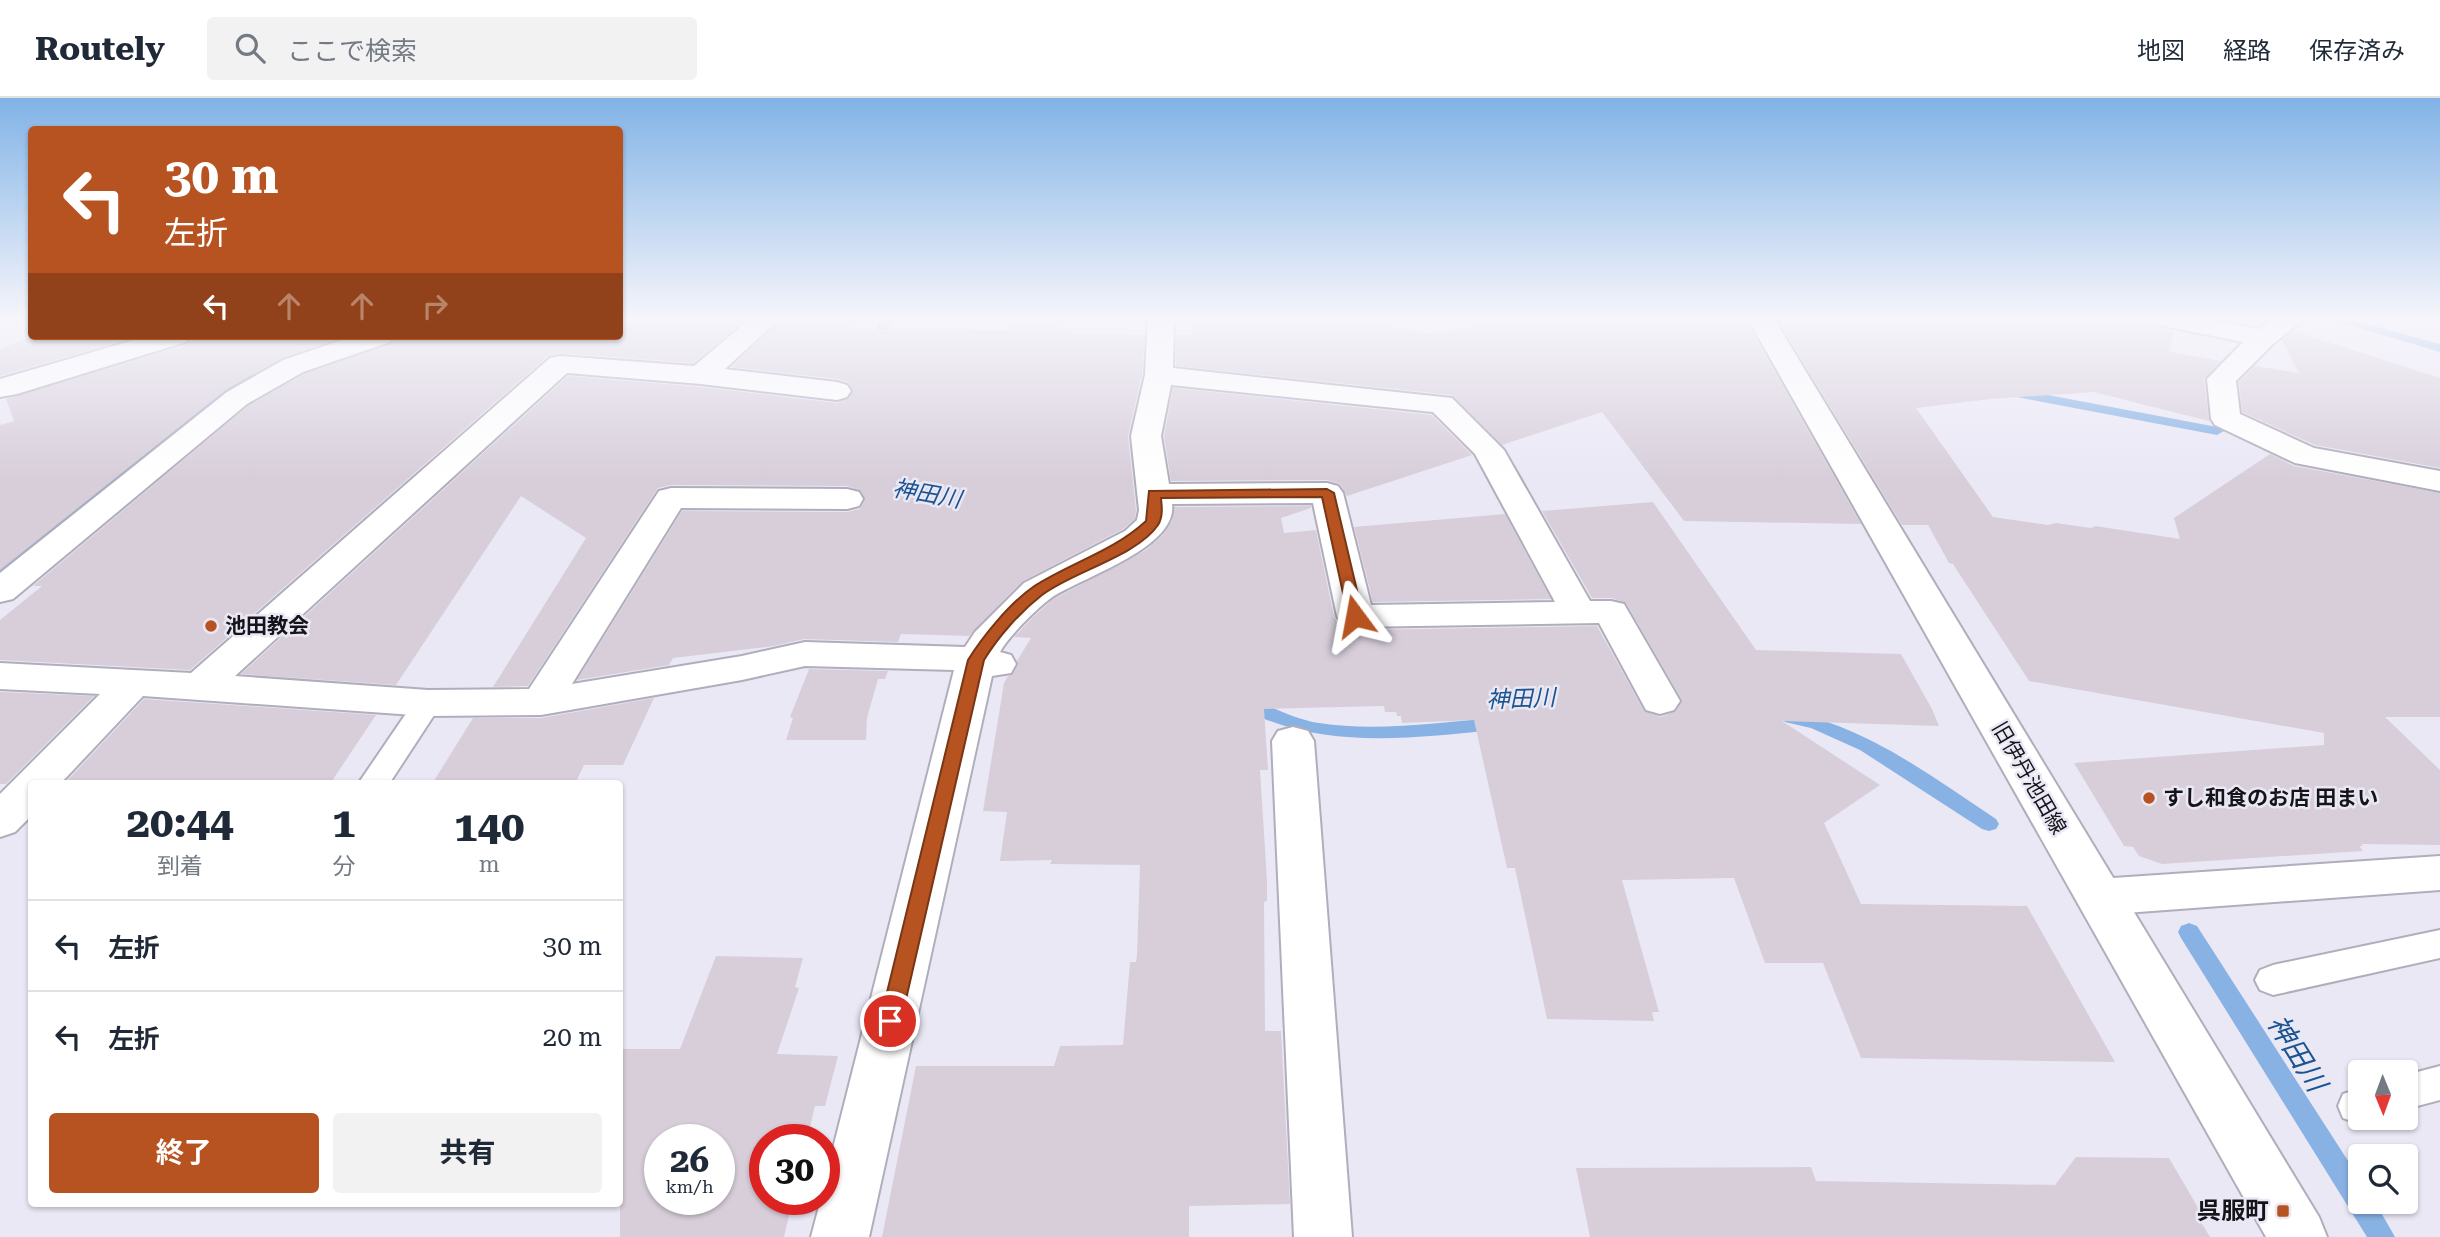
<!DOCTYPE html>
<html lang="ja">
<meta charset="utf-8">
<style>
body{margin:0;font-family:"Roboto Serif","Noto Sans JP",serif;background:#f2f2f3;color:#1f2937;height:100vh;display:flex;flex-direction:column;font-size:26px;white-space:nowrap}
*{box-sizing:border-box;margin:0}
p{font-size:23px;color:#747a83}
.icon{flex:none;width:38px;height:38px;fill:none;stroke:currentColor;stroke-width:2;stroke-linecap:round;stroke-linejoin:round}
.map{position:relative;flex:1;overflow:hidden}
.panel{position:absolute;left:28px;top:682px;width:595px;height:427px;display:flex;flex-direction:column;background:#fff;border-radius:7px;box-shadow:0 2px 5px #0004}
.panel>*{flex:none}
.hud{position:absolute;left:28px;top:28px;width:595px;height:214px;border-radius:7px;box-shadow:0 2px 5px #0004;background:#b75321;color:#fff;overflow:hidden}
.needle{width:46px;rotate:179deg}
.controls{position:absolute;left:2348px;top:962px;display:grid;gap:14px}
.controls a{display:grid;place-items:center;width:70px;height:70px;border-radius:7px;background:#fff;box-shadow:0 2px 5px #0004;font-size:35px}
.speed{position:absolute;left:644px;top:1026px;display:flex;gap:14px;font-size:35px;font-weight:700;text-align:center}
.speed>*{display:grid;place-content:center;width:91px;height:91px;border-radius:50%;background:#fff;box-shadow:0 2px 5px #0004;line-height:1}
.speed small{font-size:18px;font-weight:400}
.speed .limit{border:10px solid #d22;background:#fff;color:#111}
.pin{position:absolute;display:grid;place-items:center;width:60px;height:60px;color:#fff;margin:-30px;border:4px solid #fff;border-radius:50%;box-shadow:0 2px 7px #0007}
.me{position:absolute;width:77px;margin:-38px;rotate:347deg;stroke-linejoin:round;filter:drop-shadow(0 0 5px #0008)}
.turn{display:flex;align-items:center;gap:24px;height:147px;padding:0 21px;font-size:32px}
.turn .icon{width:91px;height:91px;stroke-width:2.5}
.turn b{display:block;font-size:49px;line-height:60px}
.lanes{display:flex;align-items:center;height:66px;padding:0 21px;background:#0003;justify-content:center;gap:35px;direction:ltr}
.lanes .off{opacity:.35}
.eta{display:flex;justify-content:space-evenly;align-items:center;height:119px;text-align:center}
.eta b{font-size:42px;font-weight:700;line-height:49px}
.action{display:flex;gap:14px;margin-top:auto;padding:14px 21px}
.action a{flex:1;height:80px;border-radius:7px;background:#b75321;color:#fff;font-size:28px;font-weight:700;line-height:80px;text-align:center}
.action a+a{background:#f2f2f3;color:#1f2937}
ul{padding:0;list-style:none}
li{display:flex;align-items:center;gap:21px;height:91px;padding:0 21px;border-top:2px solid #e0e1e3}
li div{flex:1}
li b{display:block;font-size:26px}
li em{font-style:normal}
header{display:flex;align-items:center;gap:42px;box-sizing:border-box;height:98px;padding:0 35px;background:#fff;border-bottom:2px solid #e0e1e3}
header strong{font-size:33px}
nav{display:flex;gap:38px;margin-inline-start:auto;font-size:24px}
.search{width:490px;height:63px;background:#f2f2f3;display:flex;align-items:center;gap:18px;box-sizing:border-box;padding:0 24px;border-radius:7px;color:#747a83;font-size:26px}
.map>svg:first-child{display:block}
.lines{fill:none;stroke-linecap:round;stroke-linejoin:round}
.stream{fill:#88b2e4;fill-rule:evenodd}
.building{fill:#d7ceda;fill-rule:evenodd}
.lane-casing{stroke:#b1aebb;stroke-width:4}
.street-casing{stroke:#b1aebb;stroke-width:4}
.secondary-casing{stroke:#b1aebb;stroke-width:4}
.lane{fill:#fff;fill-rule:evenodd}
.street{fill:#fff;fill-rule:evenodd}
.secondary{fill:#fff;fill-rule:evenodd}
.route{fill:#b75321;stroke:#773615;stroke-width:2}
.poi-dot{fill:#b75321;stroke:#ebe8f6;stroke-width:2.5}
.labels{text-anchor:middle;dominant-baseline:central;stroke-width:5;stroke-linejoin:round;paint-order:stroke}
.poi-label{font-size:21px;font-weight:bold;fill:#151418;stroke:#ebe8f6;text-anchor:start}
.street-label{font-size:21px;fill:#151418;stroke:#ebe8f6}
.water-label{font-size:23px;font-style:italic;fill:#1b5490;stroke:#ebe8f6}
.near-poi-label{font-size:24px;font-weight:bold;fill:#151418;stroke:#ebe8f6;text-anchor:end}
.near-water-label{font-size:28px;font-style:italic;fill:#1b5490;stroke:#ebe8f6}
</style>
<header>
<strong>Routely</strong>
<div class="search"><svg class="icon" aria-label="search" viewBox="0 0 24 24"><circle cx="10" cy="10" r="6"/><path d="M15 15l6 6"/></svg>ここで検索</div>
<nav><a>地図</a><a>経路</a><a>保存済み</a></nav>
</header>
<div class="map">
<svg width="2440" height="1139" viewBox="0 0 2440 1139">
<rect width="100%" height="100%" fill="#ebe8f6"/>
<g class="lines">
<path class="stream" d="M879,221h12l-9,32 -6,4 -6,-4z
M2329,221h19l92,25v8z
M250,273l6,4 -1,3 -30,19 -219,178 -6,2v-13l215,-173z
M2011,290l206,39 7,4 -7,4 -211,-40 -2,-3z
M1243,599c26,7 49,22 76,26 59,9 119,-1 178,-5l6,2 3,4 -3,4 -6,2c-80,7 -158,19 -235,-12 -9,-4 -22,-7 -28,-15z
M1791,614c78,16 140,64 205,107l3,5 -3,5 -7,2 -7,-2 -122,-79 -49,-22 -26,-6 -3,-4 3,-4z
M2189,825l8,3 164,255v21h14l20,35h-28l-186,-299 -3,-6 3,-6z"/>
</g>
<path class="building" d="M636,221h110l-53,44 -133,-10 -12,3 -358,314 -190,-10v-40l42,-34h-9l215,-180 56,-32 87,-30 6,-8h223v-4z
M782,221h77l-11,10 160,1 1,-5h50l-1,3h15l-1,6 73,1 -3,40 -14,61 8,74 -1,9 -12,10 -100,52 -54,55 -68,-2 -3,8 -94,-3 -30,7 -101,12 -4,7 -92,15 105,-169 165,1 13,-3 5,-9 -4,-9 -14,-5 -176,-1 -13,3 -130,198 -35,1 93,-149 -65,-42 -125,189 -155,-11 327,-298 133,11 136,16 12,-5 4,-8 -5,-8 -10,-3 -107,-12z
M1238,221h102l91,15 90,-15h224l116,205 -177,-3 -82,-109 -100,33 -50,-50 -276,-29v-31h16l2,-14 43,1z
M1777,221h339l58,13 -5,20 52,9 -17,18 5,42 -115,-29 -104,7 -74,9 77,109 55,8 8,-2 35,5 4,-2 85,13 -6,-21 96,-64 24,12 146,27v224h-55l55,53v75l-79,-1 2,2h-4l4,5 -201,13 -23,-8 -6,-9 -9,-1 -50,-83 250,-18v-12l-295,-52 -76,-117 -4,-1 -21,-38h-26z
M2293,233l147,47v90l-125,-23 -73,-33 -3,-30 16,-16 44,7 -17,-33z
M32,238h107l-139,40v-27z
M193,238h153l-64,22 -56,32 -226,180v-145l14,-4 -8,-22 181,-54z
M1173,290l259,27 40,40 -125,41 -7,-12 -13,-4 -156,1 -7,-45z
M1653,404l103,148 145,4 31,55 7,17 -157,-5 98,64 -56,38 37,81 166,2 88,156 -254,-4 -38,-95h-58l-31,-85 -112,2 37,132h-7l2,9 -107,-2 -32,-151h-8l-33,-148 -72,3 -1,-7h-4l-1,-4h-11l-1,-6 -120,3 4,61h-8l7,110v21l-3,1 1,129h16l9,173 -101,2v31h-307l34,-171h138l6,-20 63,-1 7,-83h6l1,-7 3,-90 -90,-1 2,-4 -52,1 7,-49 -24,-1 21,-128 4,-7 5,-2 5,-9 -1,-4 14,-23 -17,-1 19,-20 19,-17 94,-50 16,-14 10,-15 2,-14 137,-1v2l-30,10 3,15 32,-3 18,87 7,10 14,3 242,-4 47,85 17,6 15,-6 6,-11 -56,-97 -14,-5h-20l-50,-87z
M1505,416l46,85 -178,3 -19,-75z
M809,571l79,2 -3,8h-7l-11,39 -1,22h-80l7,-22 -3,-1z
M0,594l94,4 -88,88h-6z
M654,600l-31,67h-39l-9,19h-143l41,-66h68z
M144,601l232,16 -46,69h-266z
M716,858l87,2 -8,29 4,1 -22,66 61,2 -13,50h-10l-8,33h-42v60h28l-9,38h-164v-188h60zM660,1041h59v60h-59z
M2076,1059l93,1 31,53 -4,3 14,23h-620l-14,-69 235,-1 5,14 239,4z"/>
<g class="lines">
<g class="lane-casing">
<path id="lane" d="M428,595l10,3 4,7 -53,81h-31l60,-88z
M2440,832v28l-167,37 -13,-5 -5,-10 5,-10 13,-5z
M2440,968v34l-34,9v-34z
M2361,990v30h11l-15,5 -14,-5 -5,-12 5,-12z"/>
</g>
<g class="street-casing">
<path id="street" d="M750,221h29l-54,50 112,13 10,3 4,6 -4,6 -10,3 -136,-16 -134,-11 -332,303 193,14 101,-1 130,-198 12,-3 176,1 12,3 4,7 -4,7 -12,3 -166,-1 -109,176 170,-28 63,-14 160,5 10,-15 49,-49 101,-52 12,-11 2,-10 -8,-74 14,-61 3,-56h26l-1,49 279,30 52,52 86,151h21l13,3 56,97 -6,9 -14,4 -14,-4 -47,-87 -244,4 -13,-3 -5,-8 -24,-113 -141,1c6,44 -90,73 -121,94 -14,10 -43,39 -51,54l11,3 5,9 -5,9 -19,3 -123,561h-58l10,-38h3v-15l130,-514 -149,-4 -63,14 -201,35 -113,1 -285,-20 -83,88h-28v31l-17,17 -15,5v-43l100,-100 -100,-5v-26l191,10 359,-315 10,-2 134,10zM1171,287l262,27 42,42 80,148 -184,3 -28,-112 -5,-7 -11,-3 -158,1 -8,-48z
M2155,221h53l50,10 15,-10h31l-31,25 -37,37 4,33 74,34 126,23v20l-145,-28 -80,-38 -4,-6 -4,-40 36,-37 -84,-17z
M148,238h42l-4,6 -169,52 -17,3v-18z
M354,238h40l-4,6 -87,30 -56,32 -234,195 -13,3v-29l227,-181 56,-32z
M1293,629l15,4 6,10 38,496h-58l-22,-496 6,-10z
M2440,758v34l-342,25 -16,-5 -7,-13 7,-13 16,-5z"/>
</g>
<g class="secondary-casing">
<path id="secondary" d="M1748,221h26l545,898 8,20h-61z"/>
</g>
<use href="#lane" class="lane"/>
<use href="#street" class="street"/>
<use href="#secondary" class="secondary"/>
</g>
<linearGradient id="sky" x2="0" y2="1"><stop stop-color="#81b3e6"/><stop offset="0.58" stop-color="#f6f5fb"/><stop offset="1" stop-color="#f6f5fb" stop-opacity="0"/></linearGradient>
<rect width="2440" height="380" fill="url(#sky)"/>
<path class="route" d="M1327,391l7,4 29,123 -2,4h-11l-2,-4 -26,-119 -161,1c1,9 2,19 -3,27 -21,31 -86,47 -116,70 -22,17 -44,42 -58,65l-83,361 -3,7 -8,2 -7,-2 -3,-7 88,-361c15,-24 41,-56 65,-73 37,-24 81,-36 113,-66l3,-30z"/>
<g class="poi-dot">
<circle cx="211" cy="528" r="7"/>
<circle cx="2149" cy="700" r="7"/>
<rect x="2276" y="1106" width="14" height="14" rx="3.5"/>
</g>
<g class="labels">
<g class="poi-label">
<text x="225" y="528">池田教会</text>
<text x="2163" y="700">すし和食のお店 田まい</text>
</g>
<g class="street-label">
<text transform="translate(2029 680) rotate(60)">旧伊丹池田線</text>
</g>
<g class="water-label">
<text transform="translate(927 396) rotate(10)">神田川</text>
<text transform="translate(1521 601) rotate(-2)">神田川</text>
</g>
<g class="near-poi-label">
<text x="2269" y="1113">呉服町</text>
</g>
<g class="near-water-label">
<text transform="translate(2297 955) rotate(58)">神田川</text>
</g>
</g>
</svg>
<div class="controls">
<a><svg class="needle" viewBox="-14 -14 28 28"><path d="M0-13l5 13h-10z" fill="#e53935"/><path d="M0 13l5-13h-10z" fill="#747a83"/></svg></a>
<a><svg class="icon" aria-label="search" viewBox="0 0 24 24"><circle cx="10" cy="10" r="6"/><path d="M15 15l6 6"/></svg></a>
</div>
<div class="speed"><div>26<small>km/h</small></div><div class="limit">30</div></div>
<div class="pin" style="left:890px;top:923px;background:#d93025"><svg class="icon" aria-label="arrive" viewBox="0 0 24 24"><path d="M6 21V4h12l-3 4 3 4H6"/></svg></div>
<svg class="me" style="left:1355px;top:518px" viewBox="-20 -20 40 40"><path d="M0-17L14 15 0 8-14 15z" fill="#b75321" stroke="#fff" stroke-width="4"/></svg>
<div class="hud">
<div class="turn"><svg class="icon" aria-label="left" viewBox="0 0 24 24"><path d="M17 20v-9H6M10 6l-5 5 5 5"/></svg><div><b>30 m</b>左折</div></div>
<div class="lanes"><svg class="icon" aria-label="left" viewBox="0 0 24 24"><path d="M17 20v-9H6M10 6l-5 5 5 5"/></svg><svg class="icon off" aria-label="ahead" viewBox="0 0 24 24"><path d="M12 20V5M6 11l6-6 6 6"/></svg><svg class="icon off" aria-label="ahead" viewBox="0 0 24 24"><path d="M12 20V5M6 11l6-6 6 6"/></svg><svg class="icon off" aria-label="right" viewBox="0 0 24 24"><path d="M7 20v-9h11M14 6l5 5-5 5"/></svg></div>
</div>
<section class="panel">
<div class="eta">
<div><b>20:44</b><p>到着</p></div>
<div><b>1</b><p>分</p></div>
<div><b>140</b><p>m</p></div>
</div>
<ul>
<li><svg class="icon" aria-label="left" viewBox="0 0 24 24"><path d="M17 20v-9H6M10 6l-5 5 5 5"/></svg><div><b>左折</b></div><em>30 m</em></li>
<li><svg class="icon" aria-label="left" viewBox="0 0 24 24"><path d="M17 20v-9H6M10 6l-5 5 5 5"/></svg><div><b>左折</b></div><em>20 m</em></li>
</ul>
<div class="action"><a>終了</a><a>共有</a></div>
</section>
</div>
